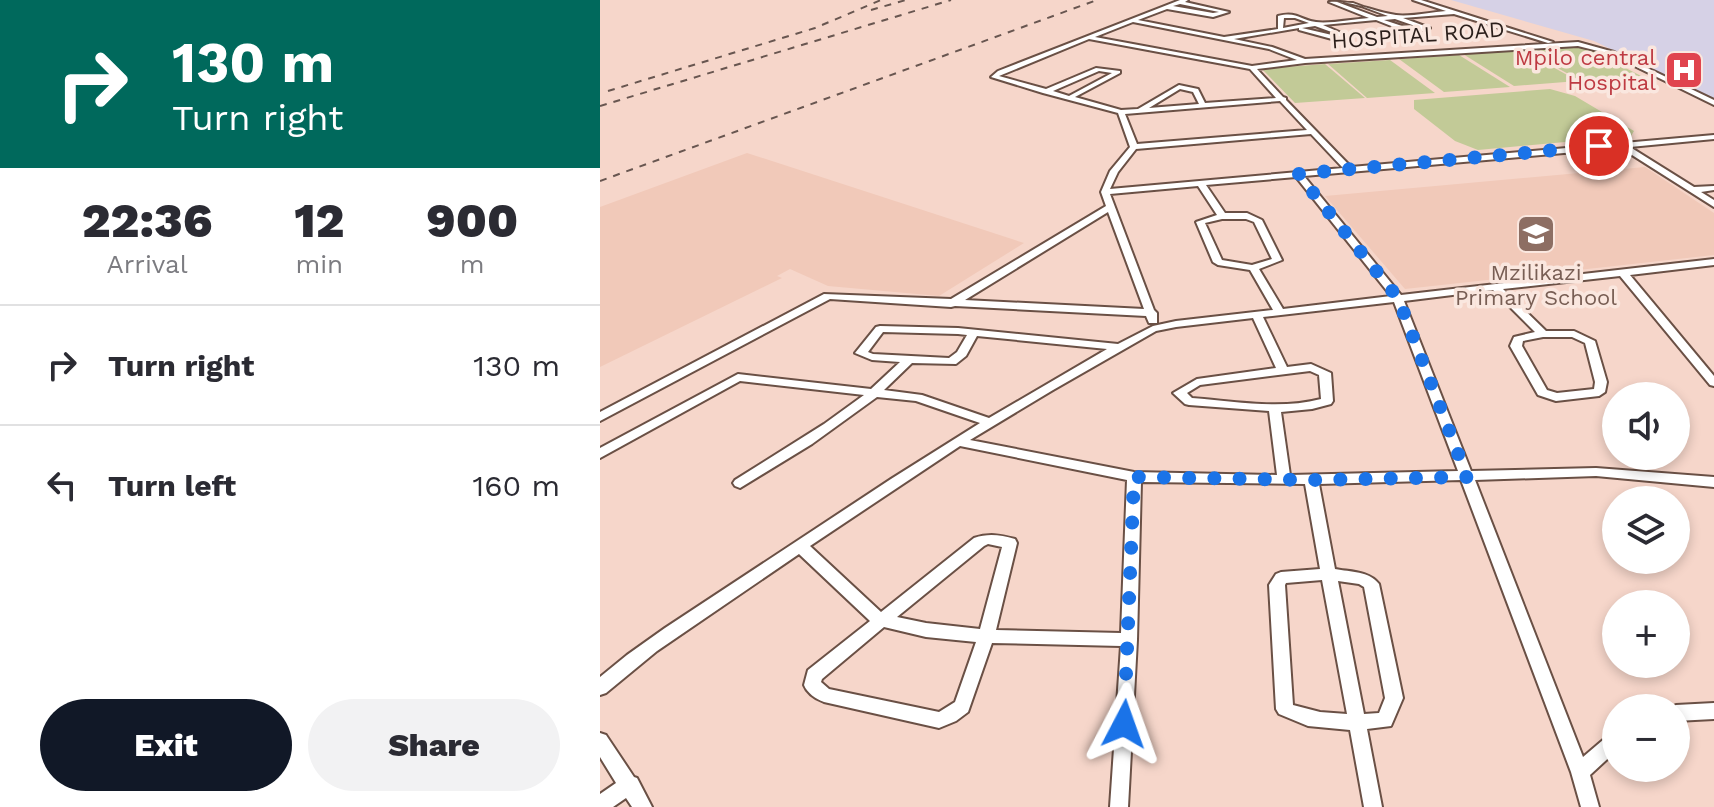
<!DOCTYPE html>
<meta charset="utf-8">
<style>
body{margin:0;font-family:"Work Sans",sans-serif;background:#f2f2f3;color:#2b2b33;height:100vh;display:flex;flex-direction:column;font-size:30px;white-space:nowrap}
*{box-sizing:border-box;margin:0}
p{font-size:26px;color:#7c7c81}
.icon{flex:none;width:44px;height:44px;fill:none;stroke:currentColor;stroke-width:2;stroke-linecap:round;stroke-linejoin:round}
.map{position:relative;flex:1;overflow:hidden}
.side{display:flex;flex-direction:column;background:#fff;width:600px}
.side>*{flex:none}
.hud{background:#00695c;color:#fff;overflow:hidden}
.fabs{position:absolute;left:1002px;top:382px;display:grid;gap:16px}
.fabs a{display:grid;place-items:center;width:88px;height:88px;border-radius:50%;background:#fff;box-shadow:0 4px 12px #0003;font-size:40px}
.pin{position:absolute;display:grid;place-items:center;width:68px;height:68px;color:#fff;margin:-34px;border:4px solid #fff;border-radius:50%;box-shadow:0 2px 8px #0007}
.me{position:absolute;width:88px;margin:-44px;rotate:4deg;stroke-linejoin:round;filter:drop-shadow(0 0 6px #0008)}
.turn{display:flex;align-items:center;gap:28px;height:168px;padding:0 40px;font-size:36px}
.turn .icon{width:104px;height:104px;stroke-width:2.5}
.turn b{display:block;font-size:56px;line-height:68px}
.eta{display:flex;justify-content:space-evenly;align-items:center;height:136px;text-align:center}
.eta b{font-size:48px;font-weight:800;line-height:56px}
.primary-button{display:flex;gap:16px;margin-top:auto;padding:16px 40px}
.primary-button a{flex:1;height:92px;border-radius:48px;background:#111827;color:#fff;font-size:32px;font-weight:800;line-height:92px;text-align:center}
.primary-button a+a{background:#f2f2f3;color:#2b2b33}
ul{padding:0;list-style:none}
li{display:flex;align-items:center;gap:24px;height:120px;padding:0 40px;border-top:2px solid #e1e1e2}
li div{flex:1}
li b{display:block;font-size:30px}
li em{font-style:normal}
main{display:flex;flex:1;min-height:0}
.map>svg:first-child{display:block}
.built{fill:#f1c9b9}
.medical{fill:#d6d1e6}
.green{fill:#c2ca97}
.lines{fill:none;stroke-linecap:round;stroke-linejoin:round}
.minor-casing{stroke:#6a5045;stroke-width:4}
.minor{fill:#fff;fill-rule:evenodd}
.rail{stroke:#685650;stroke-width:2;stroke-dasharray:7 7;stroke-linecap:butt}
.route{stroke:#1a73e8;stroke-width:14;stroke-dasharray:0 25.2}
.labels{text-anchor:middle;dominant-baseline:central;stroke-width:7;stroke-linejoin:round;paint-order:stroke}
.far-street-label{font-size:22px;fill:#2c201c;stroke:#fae7df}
.far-health-label{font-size:22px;fill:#be3a42;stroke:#fae7df;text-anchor:end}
.far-education-label{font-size:22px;fill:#785e54;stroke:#fae7df}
</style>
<main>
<section class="side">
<div class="hud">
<div class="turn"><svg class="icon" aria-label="right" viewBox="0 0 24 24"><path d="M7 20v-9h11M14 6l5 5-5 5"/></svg><div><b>130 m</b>Turn right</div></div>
</div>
<div class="eta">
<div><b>22:36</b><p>Arrival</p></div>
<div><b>12</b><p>min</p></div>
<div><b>900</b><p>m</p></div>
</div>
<ul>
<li><svg class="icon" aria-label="right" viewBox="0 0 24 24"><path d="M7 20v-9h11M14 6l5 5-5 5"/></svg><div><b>Turn right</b></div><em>130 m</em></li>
<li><svg class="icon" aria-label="left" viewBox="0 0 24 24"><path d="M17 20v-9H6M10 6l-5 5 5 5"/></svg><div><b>Turn left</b></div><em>160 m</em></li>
</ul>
<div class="primary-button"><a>Exit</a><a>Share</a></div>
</section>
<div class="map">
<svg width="1114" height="807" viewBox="0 0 1114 807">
<rect width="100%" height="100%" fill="#f6d6ca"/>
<path class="built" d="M147,153l277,90 -85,53 -111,-10 -38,-17 -13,7 5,2 -182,89v-160z
M1045,167l69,46v42l-309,34 -80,-93z"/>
<path class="medical" d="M851,0h263v99l-120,-58z"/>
<path class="green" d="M983,46l60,31 -62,4 -56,-31z
M922,50l56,31 -64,5 -51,-32z
M859,55l51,32 -66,5 -45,-33z
M790,60l45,33 -68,5 -39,-34z
M725,64l40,34 -70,5 -33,-34z
M950,89l25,7 59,35 -3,5 -153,14 -23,-9 -41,-32v-9z"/>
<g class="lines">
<g class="minor-casing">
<path id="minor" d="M580,0h8l-3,2 44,10 -16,5 -46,-8 -29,11 86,17 54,-8v-13c19,-5 22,4 38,6 13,2 39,-3 53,-4l-40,-16c25,-2 43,10 67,13 14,2 36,-3 50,-4l-33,-11h8l132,42 -5,1 -94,-29 -51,4 27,10 -2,3h-24l-28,-11 -53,5 23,10 -14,4 -33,-9v-2l-65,11 38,8 33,12 273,-17 36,10 100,48v5l-2,-1 -102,-50 -32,-8 -273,17 -48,6 26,28 3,1v2l65,67 363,-32v4l-84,8 64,40 20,-1v4l-13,2 13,8v7l-93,-59 -317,28 97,119 313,-36v6l-84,10 84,101v10l-4,-1 -90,-109 -117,13 43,42h28l21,10 12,41 -2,10 -6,4 -43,5 -18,-6 -28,-49 4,-9 21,-5 -42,-42 -89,11 67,170 125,-3 118,9v10l-118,-11 -121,4 108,277 27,-23 6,-2v19l-26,24 9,32h-18l-10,-35 -110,-292 -142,4 16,85c16,3 34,2 44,15l24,114 -12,28 -24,3 15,78h-18l-14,-77 -42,-4 -29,-12 -3,-5 -7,-124 7,-11 5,-2 39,-3 -15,-85 -164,-2 -4,158 -9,167h-18l11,-161 -129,-3 -24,69 -12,9 -17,7 -115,-26c-8,-3 -17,-9 -20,-17l4,-15 62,-49 -71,-67 -142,97 -51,42 -6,2v-18l27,-22 38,-27 226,-149 89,-56 -64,-22 -39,-4 -65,47 -72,44 -5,-2 -2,-3 2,-3 89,-56 40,-29 -124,-14 -140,77v-10l138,-74 133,15 29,-27 -28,-2 -17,-7 21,-26 4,-1 78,2 160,16 35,-18 23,-5 97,-11 -23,-40 -32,-5 -5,-3 -17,-40 21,-7 -19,-29 -88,8 44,116 3,3v10h-8l-3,-7 -191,-10 -4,1 -121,-8 -230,122v-9l224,-118 127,5 155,-93 -5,-14 9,-21 20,-24 -12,-34 -75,-20 -52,-16 7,-6zM737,2l16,1 35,13 -11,1zM580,4l39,8 -6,1 -40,-7zM684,18h11l14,5 -26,5zM795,19l23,8h-13l-21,-7zM533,22l136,27 28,11 -45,6 -157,-29zM715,26l22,8 -5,1 -30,-7zM489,39l161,30 26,29 -71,5 -7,-14 -19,-4 -41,24 -17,1 -46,-13 45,-24v-2l-24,-3 -50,21 -47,-13zM499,71l13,2 -43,23 -16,-5zM580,89l13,3 6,12 -50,4zM680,101l27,29 -170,14 -12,-30zM711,134l32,34 -233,21 8,-17 18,-23zM696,177l95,119 -108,13 -24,-40 23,-9 -20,-40 -15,-7h-22l-19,-28zM508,212l36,97 -179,-9zM622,219h24l8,3 18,37 -20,6 -30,-5 -17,-37zM794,302l64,169 -168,4 -9,-63 31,-3 19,-5 2,-3 -2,-28 -20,-9 -24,3 -24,-50zM653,318l23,50 -79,11 -24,14 12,11 4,1 80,6 8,64 -143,-3 -164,-32 83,-50 103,-59 20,-4zM283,332l75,2 9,1 -10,17 -8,6 -76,-4 -5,-2zM377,336l130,13 -118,69 -67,-23 -38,-5 28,-27 44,1 10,-8zM943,337h29l13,6 10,39 -1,7 -37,4 -10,-3 -25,-44 1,-5zM710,371l9,4 2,24c-42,11 -87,2 -129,-1l-5,-5 13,-8zM360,446l167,34 -6,153 -125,-3 21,-87 -2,-4c-15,-4 -26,-6 -41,-1l-93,74 -71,-66zM388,544l14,3 -22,82 -54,-6 -29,-6 87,-71zM722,580l25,134 -27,-2 -27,-7 -8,-120 1,-2zM738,581l21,3 5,3 21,111 -6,15 -15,1zM284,627l42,10 50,5 -21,60 -16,10 -110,-23 -8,-7 1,-3z
M1114,703v16l-38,2v-13h-6l6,-3z
M0,733l6,2 28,42 3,1 15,29h-20l-6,-9 -13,9h-13v-13l16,-11 -16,-26z"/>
</g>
<use href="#minor" class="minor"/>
<path class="rail" d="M271,10l35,-10
M8,91l207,-63 66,-28
M0,106l351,-106
M0,181l497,-181"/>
</g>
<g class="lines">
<path class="route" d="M524,724l10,-247 177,3 156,-3 -69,-179 -100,-124 301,-28"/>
</g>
<defs>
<g id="hospital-square" transform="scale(2)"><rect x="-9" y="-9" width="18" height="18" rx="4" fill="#e0444e" stroke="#fae7df"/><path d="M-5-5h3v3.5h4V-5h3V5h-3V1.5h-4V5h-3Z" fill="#fff"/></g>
<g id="school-square" transform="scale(2)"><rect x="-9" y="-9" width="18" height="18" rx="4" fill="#8d6e63" stroke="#fae7df"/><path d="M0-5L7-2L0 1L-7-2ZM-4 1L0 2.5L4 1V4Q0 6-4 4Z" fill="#fff"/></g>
</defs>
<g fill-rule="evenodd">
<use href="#hospital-square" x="1084" y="70"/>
<use href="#school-square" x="936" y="234"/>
</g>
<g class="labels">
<g class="far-street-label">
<text transform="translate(818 35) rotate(-4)">HOSPITAL ROAD</text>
</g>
<g class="far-health-label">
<text x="1056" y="57">Mpilo central<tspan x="1056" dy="25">Hospital</tspan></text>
</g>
<g class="far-education-label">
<text x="936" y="272">Mzilikazi<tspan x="936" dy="25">Primary School</tspan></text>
</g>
</g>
</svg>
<div class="fabs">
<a><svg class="icon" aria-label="sound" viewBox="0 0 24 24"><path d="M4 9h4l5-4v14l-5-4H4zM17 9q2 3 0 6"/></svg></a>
<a><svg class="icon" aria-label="layers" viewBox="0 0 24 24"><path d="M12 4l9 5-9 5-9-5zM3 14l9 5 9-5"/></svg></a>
<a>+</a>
<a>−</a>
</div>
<div class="pin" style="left:999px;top:146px;background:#d93025"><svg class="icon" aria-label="arrive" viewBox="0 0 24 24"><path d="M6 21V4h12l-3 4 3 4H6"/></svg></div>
<svg class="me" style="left:524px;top:724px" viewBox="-20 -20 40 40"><path d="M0-17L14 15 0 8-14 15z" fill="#1a73e8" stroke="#fff" stroke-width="4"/></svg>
</div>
</main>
